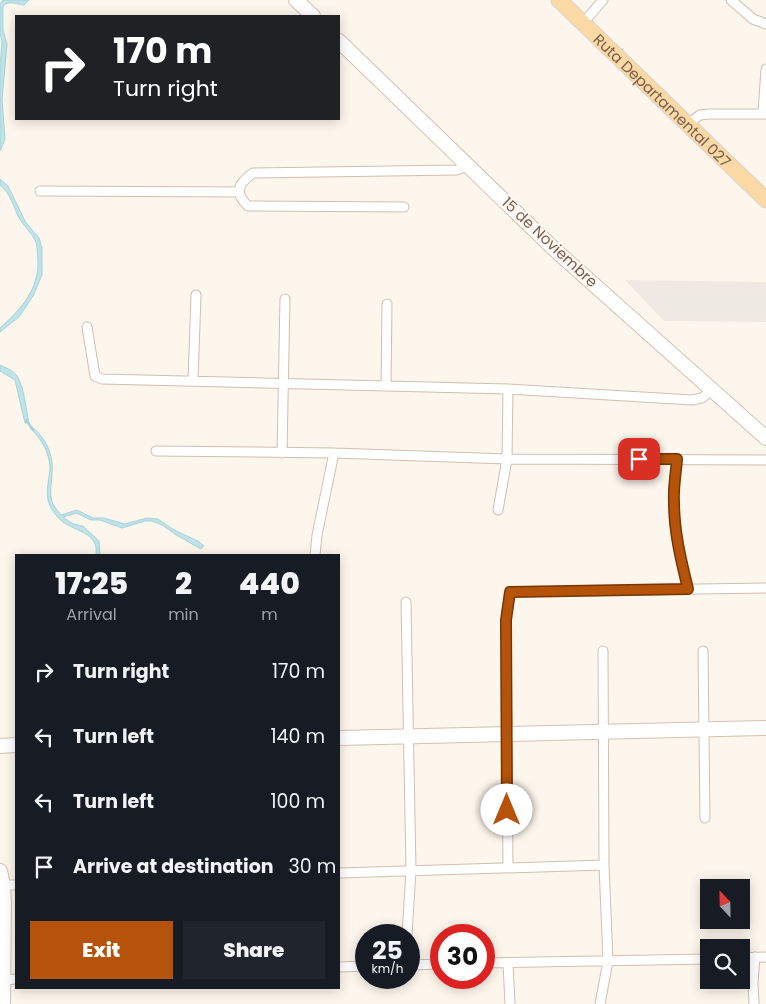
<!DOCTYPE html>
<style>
body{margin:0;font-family:Poppins,sans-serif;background:#20242c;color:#f1f3f6;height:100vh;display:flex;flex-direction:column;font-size:19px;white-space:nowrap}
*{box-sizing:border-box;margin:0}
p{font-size:16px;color:#9ea1a6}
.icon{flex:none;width:28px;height:28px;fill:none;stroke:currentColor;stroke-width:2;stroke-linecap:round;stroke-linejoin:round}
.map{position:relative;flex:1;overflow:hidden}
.details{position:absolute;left:15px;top:554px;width:325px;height:435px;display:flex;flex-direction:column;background:#171b24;border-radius:0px;box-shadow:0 2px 12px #0003}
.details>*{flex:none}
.top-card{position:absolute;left:15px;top:15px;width:325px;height:105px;border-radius:0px;box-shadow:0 2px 12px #0003;background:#202124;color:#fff;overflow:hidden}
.needle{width:32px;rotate:338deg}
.controls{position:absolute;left:700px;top:879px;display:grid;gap:10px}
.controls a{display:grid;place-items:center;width:50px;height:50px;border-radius:0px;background:#171b24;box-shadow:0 2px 12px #0003;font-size:25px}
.speed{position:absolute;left:355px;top:924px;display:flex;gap:10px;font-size:25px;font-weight:700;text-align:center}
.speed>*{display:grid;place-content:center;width:65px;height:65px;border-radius:50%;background:#171b24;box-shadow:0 2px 12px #0003;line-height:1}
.speed small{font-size:12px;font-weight:400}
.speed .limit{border:8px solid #d22;background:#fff;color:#111}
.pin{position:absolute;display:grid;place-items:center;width:42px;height:42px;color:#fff;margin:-21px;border-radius:10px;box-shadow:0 2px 8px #0006}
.me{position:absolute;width:55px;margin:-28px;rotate:0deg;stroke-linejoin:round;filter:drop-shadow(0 0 4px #0008)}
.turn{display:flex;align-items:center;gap:18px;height:105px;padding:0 15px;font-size:22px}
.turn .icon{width:65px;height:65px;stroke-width:2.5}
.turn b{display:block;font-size:35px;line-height:42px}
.eta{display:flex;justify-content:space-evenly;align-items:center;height:85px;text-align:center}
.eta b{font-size:30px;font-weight:800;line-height:35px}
.action{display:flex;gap:10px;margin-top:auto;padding:10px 15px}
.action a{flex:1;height:58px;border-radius:0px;background:#b45309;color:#fff;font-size:20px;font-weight:800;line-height:58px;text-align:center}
.action a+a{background:#20242c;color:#f1f3f6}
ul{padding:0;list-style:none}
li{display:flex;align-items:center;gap:15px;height:65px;padding:0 15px}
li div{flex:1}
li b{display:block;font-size:19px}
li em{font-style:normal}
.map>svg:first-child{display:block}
.industrial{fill:#efe9e4}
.water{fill:#bfe3e8;stroke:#a5d3da}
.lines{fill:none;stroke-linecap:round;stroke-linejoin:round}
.stream{stroke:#a5d3da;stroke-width:2.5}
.street-casing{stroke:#d1beb0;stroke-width:11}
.secondary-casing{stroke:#d6c0b0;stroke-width:16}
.primary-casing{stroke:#dad1cd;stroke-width:17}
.street{stroke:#fff;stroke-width:9}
.secondary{stroke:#fff;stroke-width:14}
.primary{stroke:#fbd9a5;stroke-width:15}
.route-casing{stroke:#753606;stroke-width:12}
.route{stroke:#b45309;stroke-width:9}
.labels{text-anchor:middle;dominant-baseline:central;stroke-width:4;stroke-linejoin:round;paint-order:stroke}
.street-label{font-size:15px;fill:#7a5c4d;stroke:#fffaf3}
</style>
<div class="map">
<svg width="766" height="1004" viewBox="0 0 766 1004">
<rect width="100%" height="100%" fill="#fdf6ec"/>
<path class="industrial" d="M625,280l141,2v40l-102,-1z"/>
<path class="water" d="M3,0h26l-5,5c-10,-1 -13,-5 -21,1v24l4,14 -5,55 3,40 -5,12v-84l2,-26 -2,-8v-29z
M0,179l8,7 18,37 13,15 3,10v27l-9,21 -14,21 -19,15v-4c21,-19 39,-38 38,-68 -1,-7 0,-14 -3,-20 -4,-8 -11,-14 -16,-22 -5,-10 -9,-26 -19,-33z
M0,365c6,3 13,5 17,11 7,10 9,34 12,47h-4l-10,-43 -15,-9z
M32,427c14,11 22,29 20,46 0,9 -3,20 0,28 1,5 6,10 9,14l16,-5 16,8h11l21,6 22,-6 11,1 16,11 24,11 6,5 -3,3 -23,-13 -16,-11 -10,-4h-7l-23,7 -22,-8h-9l-15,-7 -13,4 10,7 10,2 16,15 1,14h-4c3,-22 -19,-23 -33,-33 -5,-4 -9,-9 -12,-14 -7,-12 -2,-26 -1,-39 0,-16 -9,-31 -20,-41z"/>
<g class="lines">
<path class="stream" d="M26,420l7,10"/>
<g class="street-casing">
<path id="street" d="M731,0l22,19 13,5
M583,23l20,-23
M763,113l3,-44
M688,124l12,-9 9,-1h57
M40,191l199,1
M404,207l-156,-1c-15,-14 -9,-23 5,-33l204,-3 11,-5
M87,327l8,49 7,3 406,10 184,11 10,-2 10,-8
M193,381l3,-86
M386,386l1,-82
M156,451l178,2 173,6 259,1
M282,453l3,-154
M677,459c-1,14 -4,29 -3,43 0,30 7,58 14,87
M498,510l9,-51 1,-70
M315,555l2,-20 17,-82
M406,602l5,268 -4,65
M703,651l2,167
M508,867l-2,-247 4,-28 256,-4
M339,873l265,-8
M3,885h13
M741,958l25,-1
M484,963l225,-4
M508,963l2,41
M409,965l32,-1
M339,967l27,-1
M4,980l12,-1
M600,1004l8,-43 -4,-96 -1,-214
M754,1004l-1,-22 2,-25"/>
</g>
<g class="secondary-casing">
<path id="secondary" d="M296,0l17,16
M339,41l215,208 212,189
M339,738l427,-10
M0,746l16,-1
M0,871l3,14 1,18 -1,101"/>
</g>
<g class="primary-casing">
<g id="primary">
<path id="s1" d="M559,0l207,200"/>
</g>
</g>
<use href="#street" class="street"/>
<use href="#secondary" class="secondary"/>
<use href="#primary" class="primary"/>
</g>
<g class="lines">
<g class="route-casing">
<path id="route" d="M507,810l-1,-190 4,-28 178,-3c-7,-29 -14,-57 -14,-87 -1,-14 2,-29 3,-43h-38"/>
</g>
<use href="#route" class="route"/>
</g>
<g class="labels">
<g class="street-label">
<text stroke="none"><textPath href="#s1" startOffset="144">Ruta Departamental 027</textPath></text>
<text transform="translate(550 242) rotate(43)">15 de Noviembre</text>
</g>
</g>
</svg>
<div class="controls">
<a><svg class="needle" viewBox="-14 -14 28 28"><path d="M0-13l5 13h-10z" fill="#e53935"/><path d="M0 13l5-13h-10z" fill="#9ea1a6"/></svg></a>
<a><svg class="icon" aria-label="search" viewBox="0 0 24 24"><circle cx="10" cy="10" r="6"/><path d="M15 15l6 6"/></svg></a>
</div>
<div class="speed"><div>25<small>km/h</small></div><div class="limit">30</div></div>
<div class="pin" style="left:639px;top:459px;background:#d93025"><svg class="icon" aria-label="arrive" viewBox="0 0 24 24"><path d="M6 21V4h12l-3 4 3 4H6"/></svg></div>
<svg class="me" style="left:507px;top:810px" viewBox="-20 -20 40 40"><circle r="19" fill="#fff"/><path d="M0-13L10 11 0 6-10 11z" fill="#b45309"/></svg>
<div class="top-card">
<div class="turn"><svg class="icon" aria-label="right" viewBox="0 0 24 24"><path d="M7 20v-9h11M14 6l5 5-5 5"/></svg><div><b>170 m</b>Turn right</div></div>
</div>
<section class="details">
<div class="eta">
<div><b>17:25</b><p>Arrival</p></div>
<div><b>2</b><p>min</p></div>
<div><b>440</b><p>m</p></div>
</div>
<ul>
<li><svg class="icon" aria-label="right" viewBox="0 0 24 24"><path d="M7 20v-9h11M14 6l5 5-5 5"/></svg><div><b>Turn right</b></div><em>170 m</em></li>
<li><svg class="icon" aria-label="left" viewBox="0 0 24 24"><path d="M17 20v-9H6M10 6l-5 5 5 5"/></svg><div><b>Turn left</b></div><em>140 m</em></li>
<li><svg class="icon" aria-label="left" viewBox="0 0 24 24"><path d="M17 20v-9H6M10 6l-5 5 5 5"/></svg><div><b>Turn left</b></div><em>100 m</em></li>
<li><svg class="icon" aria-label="arrive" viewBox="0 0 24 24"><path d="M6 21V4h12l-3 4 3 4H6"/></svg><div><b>Arrive at destination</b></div><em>30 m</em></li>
</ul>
<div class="action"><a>Exit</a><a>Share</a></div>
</section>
</div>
